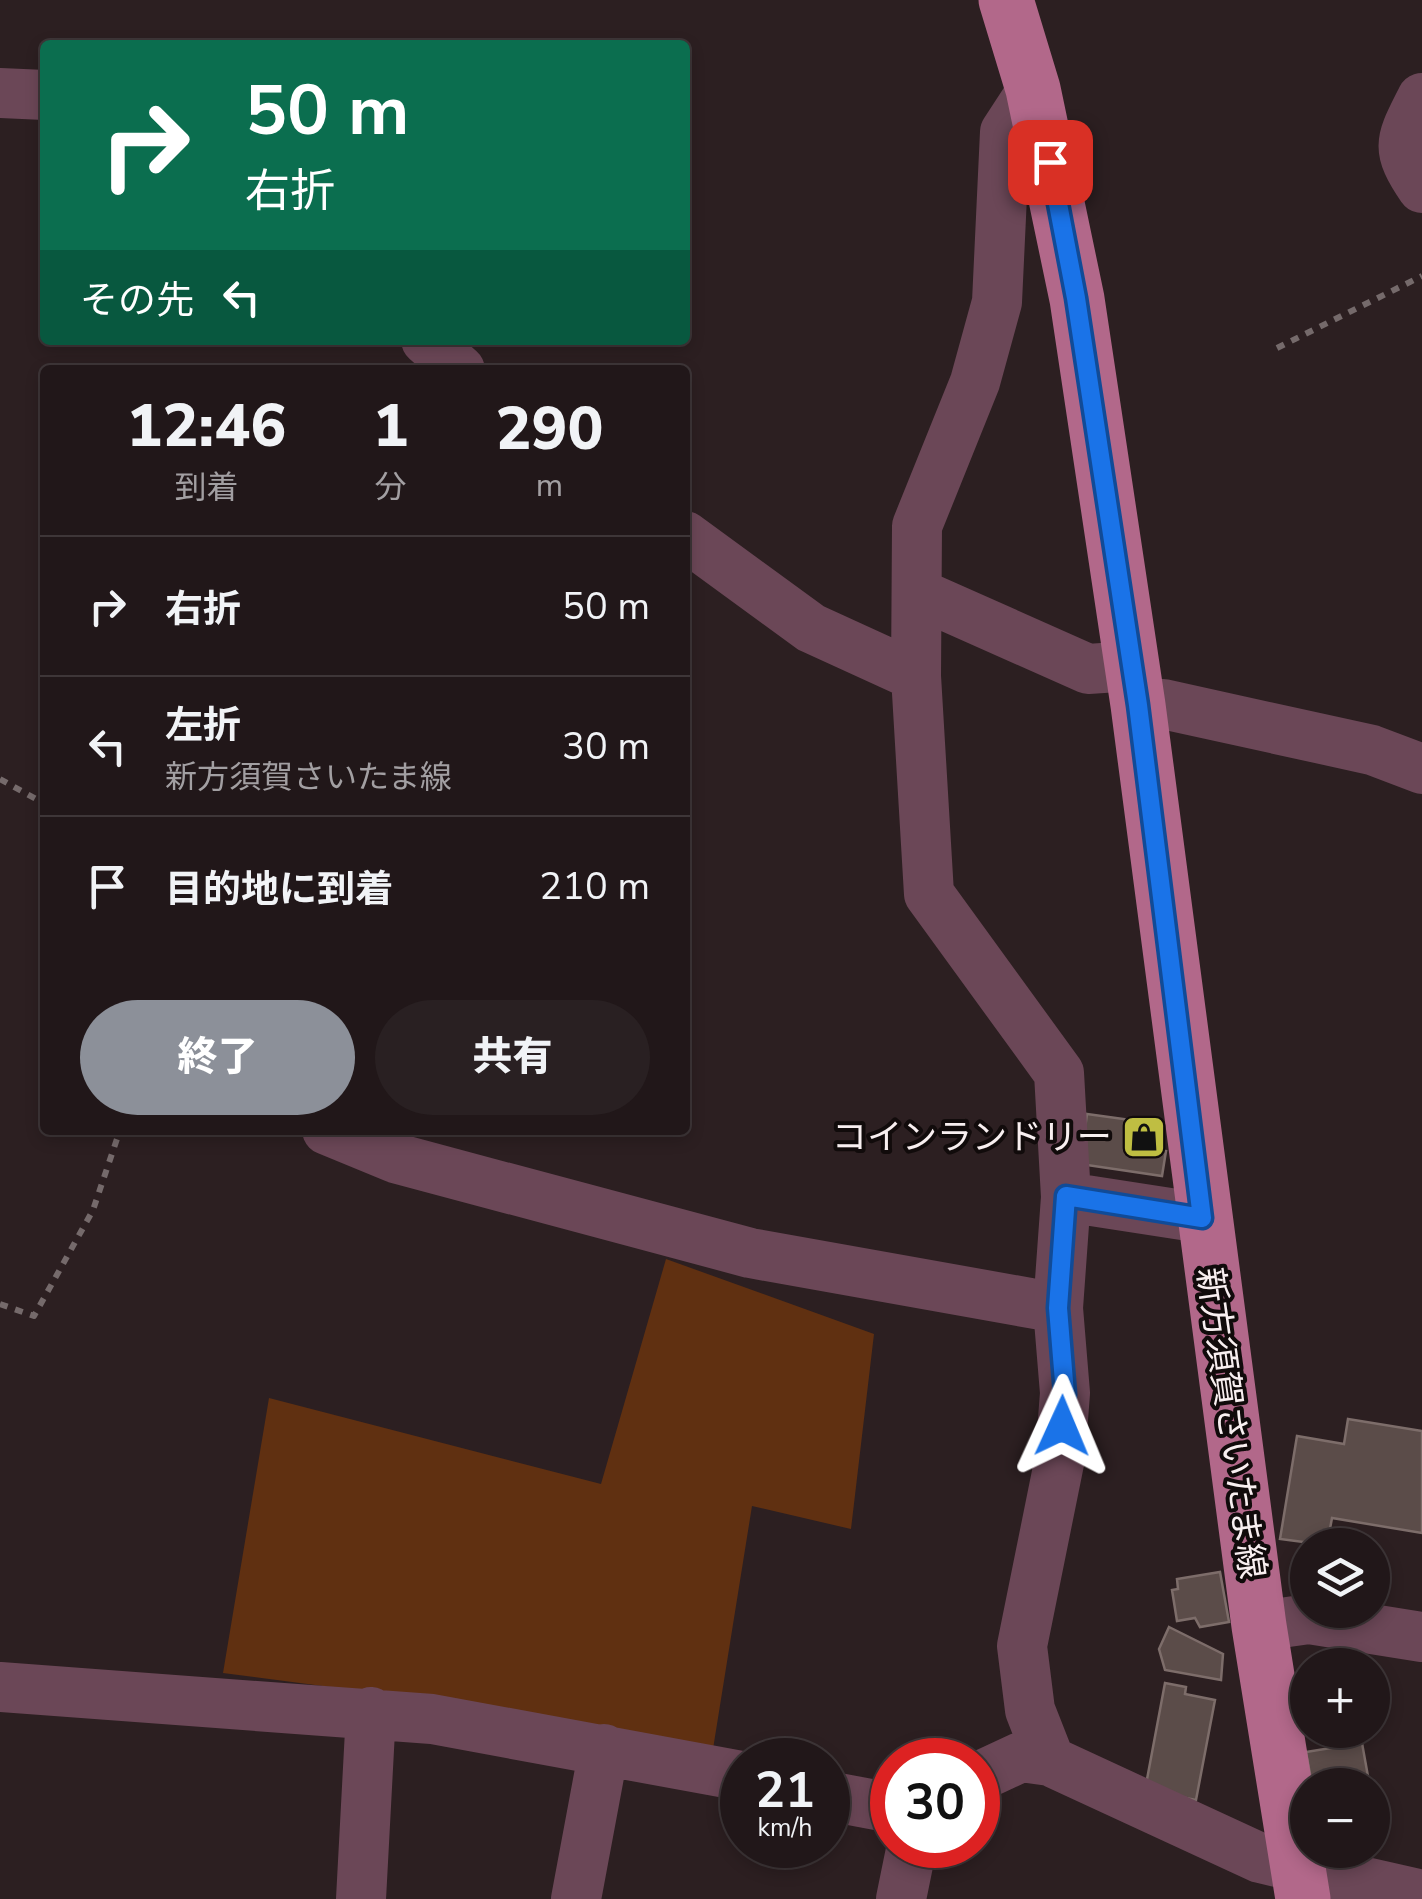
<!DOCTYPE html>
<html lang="ja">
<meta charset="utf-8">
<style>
body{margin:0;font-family:"Nunito Sans","Noto Sans JP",sans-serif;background:#292022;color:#f1f3f6;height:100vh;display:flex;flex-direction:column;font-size:38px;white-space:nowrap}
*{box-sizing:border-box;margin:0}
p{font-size:32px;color:#a29fa2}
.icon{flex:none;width:55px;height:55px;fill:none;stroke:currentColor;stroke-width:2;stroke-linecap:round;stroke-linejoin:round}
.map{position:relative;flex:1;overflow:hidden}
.details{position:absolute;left:40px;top:365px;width:650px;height:770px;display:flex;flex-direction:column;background:#211719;border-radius:10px;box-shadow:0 5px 15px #0003,0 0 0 2px #3e3638}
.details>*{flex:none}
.hud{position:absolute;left:40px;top:40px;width:650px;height:305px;border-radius:10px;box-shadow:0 5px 15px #0003,0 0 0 2px #3e3638;background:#0b6e4f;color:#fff;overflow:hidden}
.controls{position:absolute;left:1290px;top:1528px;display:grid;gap:20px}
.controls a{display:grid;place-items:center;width:100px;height:100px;border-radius:50%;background:#211719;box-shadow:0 5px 15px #0003,0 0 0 2px #3e3638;font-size:50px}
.speed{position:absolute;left:720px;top:1738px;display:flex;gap:20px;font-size:50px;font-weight:700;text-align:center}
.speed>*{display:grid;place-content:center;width:130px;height:130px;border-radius:50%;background:#211719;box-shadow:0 5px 15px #0003,0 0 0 2px #3e3638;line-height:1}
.speed small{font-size:25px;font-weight:400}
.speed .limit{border:15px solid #d22;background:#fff;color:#111}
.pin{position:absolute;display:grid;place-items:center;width:85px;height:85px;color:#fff;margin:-42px;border-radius:20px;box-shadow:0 5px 15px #0006}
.me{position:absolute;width:110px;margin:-55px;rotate:1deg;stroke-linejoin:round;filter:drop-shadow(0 0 8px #0008)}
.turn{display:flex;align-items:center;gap:35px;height:210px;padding:0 40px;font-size:45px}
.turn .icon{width:130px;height:130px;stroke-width:2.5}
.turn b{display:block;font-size:70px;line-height:85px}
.then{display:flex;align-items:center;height:95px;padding:0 40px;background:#0003;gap:20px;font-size:38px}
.eta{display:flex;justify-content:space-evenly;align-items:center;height:170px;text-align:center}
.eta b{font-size:60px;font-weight:800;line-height:70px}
.action{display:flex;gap:20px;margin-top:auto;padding:20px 40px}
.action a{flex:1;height:115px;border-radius:60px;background:#8c9099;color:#fff;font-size:40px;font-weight:800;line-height:115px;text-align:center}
.action a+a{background:#292022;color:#f1f3f6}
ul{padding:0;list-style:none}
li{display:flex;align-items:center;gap:30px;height:140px;padding:0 40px;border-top:2px solid #3e3638}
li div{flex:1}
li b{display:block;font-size:38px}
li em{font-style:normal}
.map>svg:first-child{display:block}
.green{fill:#603011}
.building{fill:#5b4c49;stroke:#7d6d6a;stroke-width:2.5}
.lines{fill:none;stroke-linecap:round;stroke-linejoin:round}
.path{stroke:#756a6b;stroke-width:6;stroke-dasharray:8 8;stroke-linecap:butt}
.minor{stroke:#6b4757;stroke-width:50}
.major{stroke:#b2688a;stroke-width:55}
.route-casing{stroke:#114b97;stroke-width:25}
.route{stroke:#1a73e8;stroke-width:18}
.labels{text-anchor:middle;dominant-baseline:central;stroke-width:8;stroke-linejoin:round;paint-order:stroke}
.poi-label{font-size:35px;fill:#f8eff0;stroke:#110b0b;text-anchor:end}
.street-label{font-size:35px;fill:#f8eff0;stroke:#110b0b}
</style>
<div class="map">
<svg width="1422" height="1899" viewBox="0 0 1422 1899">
<rect width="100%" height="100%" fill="#2c1f21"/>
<path class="green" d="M666,1259l208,75 -23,195 -99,-23 -39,243 -245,-44 -245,-32 46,-275 332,86z"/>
<path class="building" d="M1087,1114l73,10 -3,26 9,1 -4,25 -82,-12z
M1348,1419l74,12v102l-90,-15 -5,27 -47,-6 17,-103 47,8z
M1220,1572l9,50 -29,5 -5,-9 -18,3 -5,-31 6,-1 -1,-10z
M1169,1627l54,27 -2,26 -56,-10 -6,-21z
M1165,1683l21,4 -1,7 30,6 -19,100 -51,-10z
M1362,1743l7,39 -57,3 -6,-33z"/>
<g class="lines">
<path class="path" d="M1277,348l145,-72
M0,779l45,25
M0,1304l34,12 59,-106 27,-80"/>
<path class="minor" d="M1033,89l-28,43 -8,170 -22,80 -58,144 -1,150 13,218 130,179 7,124 -8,111 7,85 -5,65 -38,188 8,64 20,51
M0,93l45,2
M1422,98c-21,42 -28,49 0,90
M426,340l34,30
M685,536l126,92 105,48
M917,593l171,76 44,-3
M1138,705l25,-1 209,46 50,19
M327,1130l68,28 355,95 308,55
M1066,1197l136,21
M1259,1626l50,-7 113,18
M0,1687l432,32 310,57
M978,1777l43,-20 29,4 210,97 162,37
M828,1796l64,12
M361,1899l10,-187
M576,1899l28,-150
M901,1899l11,-54"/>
<path class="major" d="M1006,0l27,89 44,210 61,406 121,921 44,273"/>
</g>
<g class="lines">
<g class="route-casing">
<path id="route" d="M1050,162l26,136 62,407 64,513 -136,-22 -8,112 7,86 -3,32"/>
</g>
<use href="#route" class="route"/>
</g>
<defs>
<g id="shop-square" transform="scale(2.25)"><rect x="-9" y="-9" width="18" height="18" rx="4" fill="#bfbe42" stroke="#110b0b"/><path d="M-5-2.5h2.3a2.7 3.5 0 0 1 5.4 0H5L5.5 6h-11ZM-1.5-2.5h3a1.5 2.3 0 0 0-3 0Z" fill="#111"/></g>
</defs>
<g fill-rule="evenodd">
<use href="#shop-square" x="1144" y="1137"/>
</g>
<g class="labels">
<g class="poi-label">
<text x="1112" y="1137">コインランドリー</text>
</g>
<g class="street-label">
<text transform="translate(1231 1423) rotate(82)">新方須賀さいたま線</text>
</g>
</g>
</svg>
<div class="controls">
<a><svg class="icon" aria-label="layers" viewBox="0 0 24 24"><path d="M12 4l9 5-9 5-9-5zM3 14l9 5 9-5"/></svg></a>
<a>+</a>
<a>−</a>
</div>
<div class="speed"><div>21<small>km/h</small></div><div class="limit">30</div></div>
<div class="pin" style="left:1050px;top:162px;background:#d93025"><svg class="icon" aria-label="arrive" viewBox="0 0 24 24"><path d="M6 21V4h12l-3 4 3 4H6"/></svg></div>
<svg class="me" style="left:1062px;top:1426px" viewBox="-20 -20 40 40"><path d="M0-17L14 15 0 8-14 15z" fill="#1a73e8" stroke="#fff" stroke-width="4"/></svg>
<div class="hud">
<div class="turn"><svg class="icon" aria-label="right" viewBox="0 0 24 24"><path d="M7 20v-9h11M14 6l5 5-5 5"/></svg><div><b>50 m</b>右折</div></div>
<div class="then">その先<svg class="icon" aria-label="left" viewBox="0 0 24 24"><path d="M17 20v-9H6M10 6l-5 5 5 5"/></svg></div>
</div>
<section class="details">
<div class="eta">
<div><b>12:46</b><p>到着</p></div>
<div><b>1</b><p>分</p></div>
<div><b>290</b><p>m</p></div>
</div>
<ul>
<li><svg class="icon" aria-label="right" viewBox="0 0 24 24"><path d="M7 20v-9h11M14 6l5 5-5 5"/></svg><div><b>右折</b></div><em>50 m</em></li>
<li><svg class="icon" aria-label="left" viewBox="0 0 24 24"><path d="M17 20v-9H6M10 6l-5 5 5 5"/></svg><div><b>左折</b><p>新方須賀さいたま線</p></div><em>30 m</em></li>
<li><svg class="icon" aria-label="arrive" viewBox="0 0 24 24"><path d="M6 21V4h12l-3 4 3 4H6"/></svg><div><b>目的地に到着</b></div><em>210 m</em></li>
</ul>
<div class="action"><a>終了</a><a>共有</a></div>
</section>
</div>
